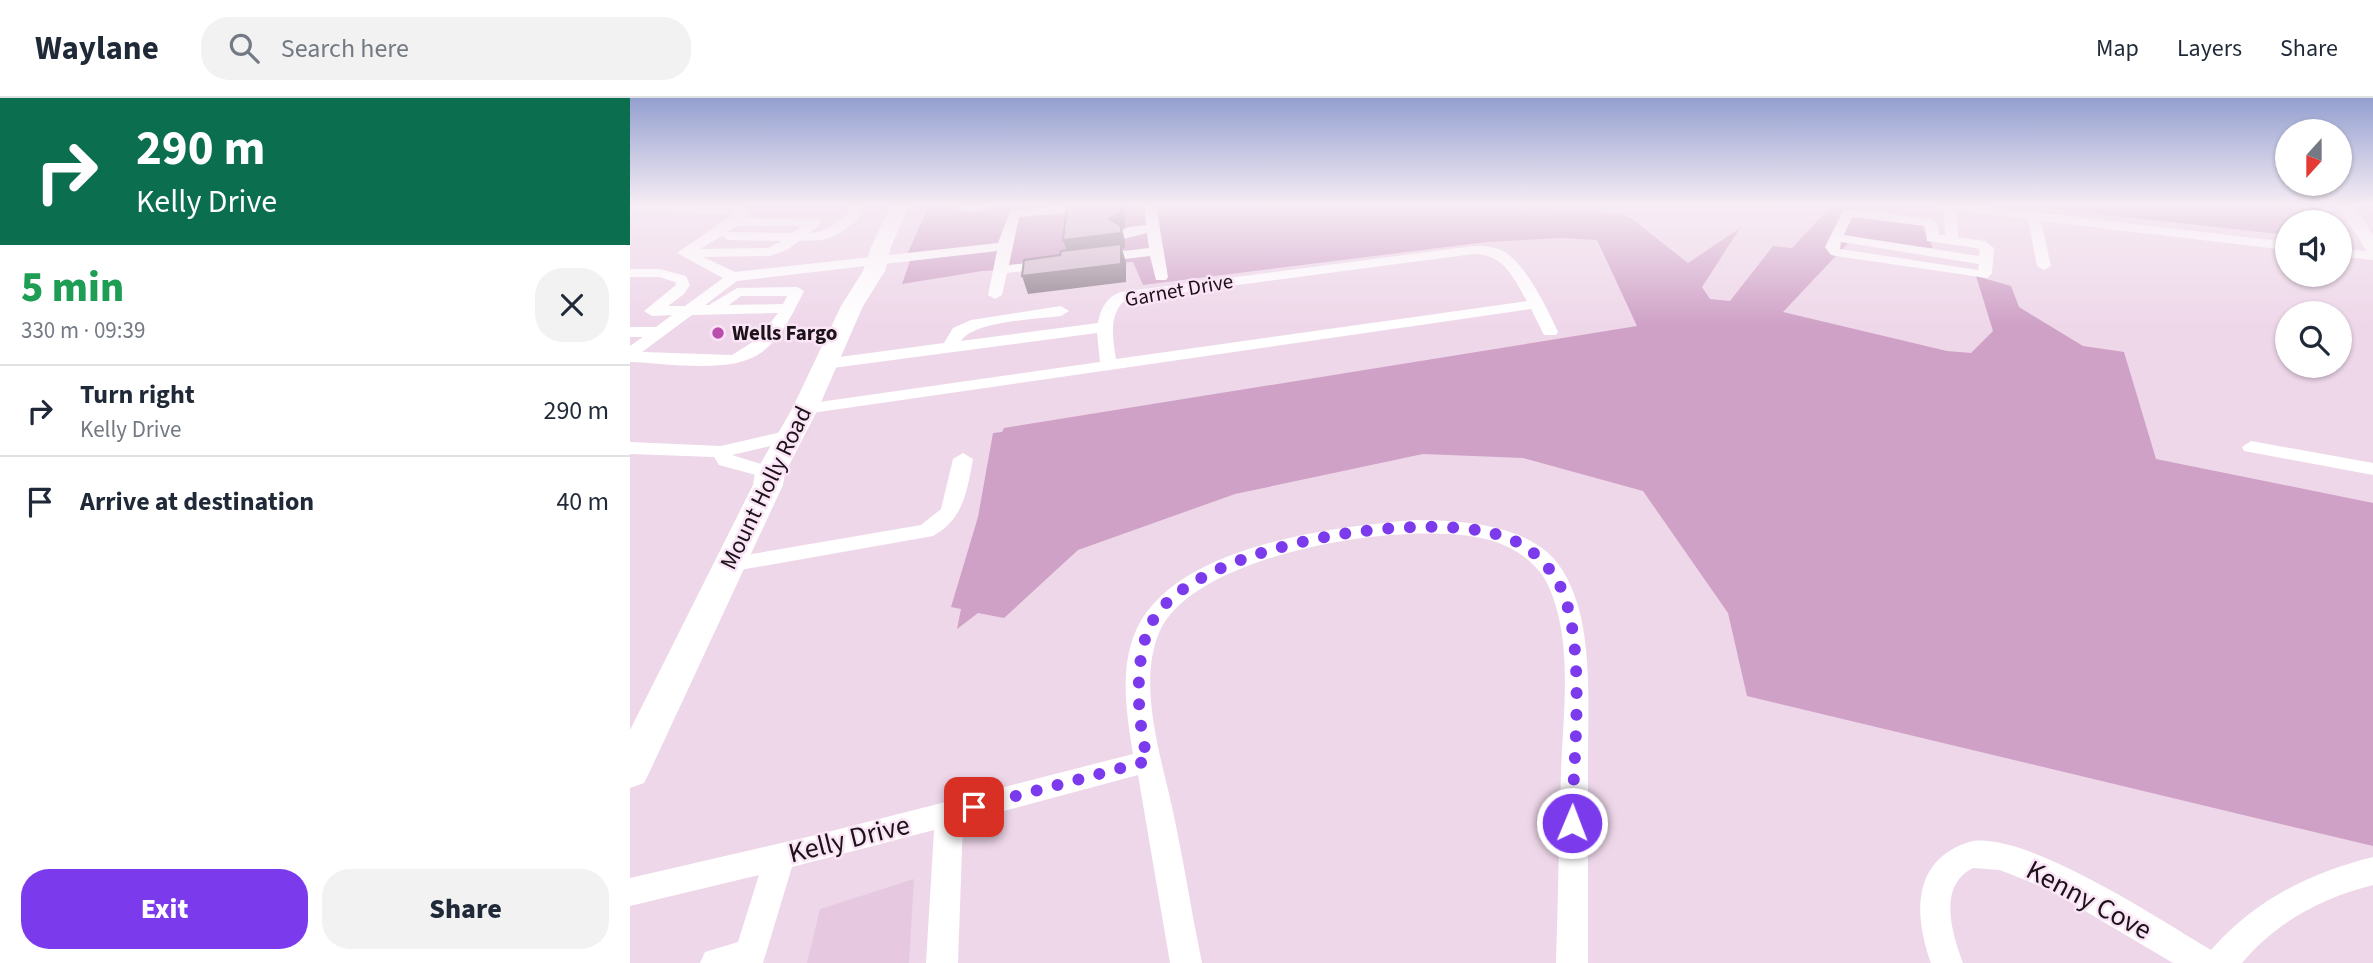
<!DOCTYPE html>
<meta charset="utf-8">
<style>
body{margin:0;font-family:"Source Sans 3",sans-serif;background:#f2f2f3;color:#1f2937;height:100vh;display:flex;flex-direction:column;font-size:26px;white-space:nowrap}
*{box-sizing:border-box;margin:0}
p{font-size:23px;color:#747a83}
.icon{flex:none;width:38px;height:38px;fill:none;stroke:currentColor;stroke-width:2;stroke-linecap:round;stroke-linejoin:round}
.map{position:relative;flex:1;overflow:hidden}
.details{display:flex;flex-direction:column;background:#fff;width:630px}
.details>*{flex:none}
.guide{background:#0b6e4f;color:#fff;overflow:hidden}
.needle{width:46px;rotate:201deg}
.fabs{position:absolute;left:1645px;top:21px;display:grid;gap:14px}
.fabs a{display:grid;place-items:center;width:77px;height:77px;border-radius:50%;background:#fff;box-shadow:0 2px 5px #0004;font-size:35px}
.pin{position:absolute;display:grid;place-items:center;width:60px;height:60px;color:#fff;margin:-30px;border-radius:14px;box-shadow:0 4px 10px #0006}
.me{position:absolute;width:77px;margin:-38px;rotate:1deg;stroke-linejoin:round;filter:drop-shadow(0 0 5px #0008)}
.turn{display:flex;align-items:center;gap:24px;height:147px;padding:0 21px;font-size:32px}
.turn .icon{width:91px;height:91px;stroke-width:2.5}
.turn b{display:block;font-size:49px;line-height:60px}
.round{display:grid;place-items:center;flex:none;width:74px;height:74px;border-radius:28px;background:#f2f2f3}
.summary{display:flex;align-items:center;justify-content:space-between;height:119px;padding:0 21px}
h1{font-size:42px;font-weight:800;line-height:52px;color:#1e9e55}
.action{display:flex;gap:14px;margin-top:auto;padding:14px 21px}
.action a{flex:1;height:80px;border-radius:28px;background:#7c3aed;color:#fff;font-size:28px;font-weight:800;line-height:80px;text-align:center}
.action a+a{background:#f2f2f3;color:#1f2937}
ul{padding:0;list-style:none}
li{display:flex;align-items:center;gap:21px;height:91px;padding:0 21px;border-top:2px solid #e0e1e3}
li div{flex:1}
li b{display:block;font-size:26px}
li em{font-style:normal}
header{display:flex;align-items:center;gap:42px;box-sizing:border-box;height:98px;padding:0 35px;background:#fff;border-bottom:2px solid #e0e1e3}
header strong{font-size:33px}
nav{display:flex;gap:38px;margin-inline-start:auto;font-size:24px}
.search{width:490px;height:63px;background:#f2f2f3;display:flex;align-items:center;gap:18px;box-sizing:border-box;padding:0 24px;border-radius:28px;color:#747a83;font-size:26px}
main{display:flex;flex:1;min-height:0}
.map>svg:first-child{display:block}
.built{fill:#e6c9e0}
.green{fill:#cfa1c6}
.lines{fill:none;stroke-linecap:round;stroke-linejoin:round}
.minor{fill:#fff;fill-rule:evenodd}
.major{fill:#fff;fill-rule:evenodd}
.highway{fill:#fff;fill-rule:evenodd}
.shaded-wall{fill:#938390}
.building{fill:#d2bbcd;stroke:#938390;stroke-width:2}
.route{stroke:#7c3aed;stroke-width:12;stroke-dasharray:0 21.6}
.poi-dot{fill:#bb4dac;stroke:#fbe4f6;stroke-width:2.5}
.labels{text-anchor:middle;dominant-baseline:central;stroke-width:5;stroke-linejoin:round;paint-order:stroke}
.far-street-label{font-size:21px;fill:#1b1319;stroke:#fbe4f6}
.far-poi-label{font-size:21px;font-weight:bold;fill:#1b1319;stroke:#fbe4f6;text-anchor:start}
.street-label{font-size:24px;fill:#1b1319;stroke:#fbe4f6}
.near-street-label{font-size:28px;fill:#1b1319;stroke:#fbe4f6}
</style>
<header>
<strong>Waylane</strong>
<div class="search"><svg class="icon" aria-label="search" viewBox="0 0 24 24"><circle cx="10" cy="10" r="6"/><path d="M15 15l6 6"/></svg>Search here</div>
<nav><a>Map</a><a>Layers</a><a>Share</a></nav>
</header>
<main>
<section class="details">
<div class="guide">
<div class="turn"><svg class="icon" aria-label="right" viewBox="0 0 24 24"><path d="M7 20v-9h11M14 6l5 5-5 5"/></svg><div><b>290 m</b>Kelly Drive</div></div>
</div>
<div class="summary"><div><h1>5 min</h1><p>330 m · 09:39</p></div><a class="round"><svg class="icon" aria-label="close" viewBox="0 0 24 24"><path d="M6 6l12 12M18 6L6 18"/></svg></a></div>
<ul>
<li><svg class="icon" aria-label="right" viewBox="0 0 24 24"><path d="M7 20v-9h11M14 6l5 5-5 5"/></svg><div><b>Turn right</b><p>Kelly Drive</p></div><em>290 m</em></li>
<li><svg class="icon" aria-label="arrive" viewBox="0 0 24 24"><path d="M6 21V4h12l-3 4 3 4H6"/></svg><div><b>Arrive at destination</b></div><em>40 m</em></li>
</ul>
<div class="action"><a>Exit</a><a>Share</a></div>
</section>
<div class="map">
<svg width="1743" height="865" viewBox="0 0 1743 865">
<rect width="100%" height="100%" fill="#eed7e9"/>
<path class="built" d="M284,781l-5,84h-102l13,-54z"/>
<path class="green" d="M299,107h597l93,9 12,4 57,45 52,-35 -38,59 8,12 20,2 43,-55 19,2 40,-43h15l27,10 45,4 14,29 -85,-5 -65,69 164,39 24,2 22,-22 -17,-55 35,10 8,21 64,39 41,6 32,107 217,44v343l-626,-150 -19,-83 -85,-122 -120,-33 -100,-4 -188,40 -157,56 -74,68 -26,-5 -21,16 4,-20 -10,-2 27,-90 15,-84 9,-1 2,-4 633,-102 -40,-86 -35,-2 -76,4 -343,43 -10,-23 -151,9 -80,13 10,-29h-5z
M1391,107h295l10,17h-39v13z"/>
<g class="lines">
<path class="minor" d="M0,107l114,2 6,4 -6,7 76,1v6l-11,8c15,0 26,-9 38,-18l2,-10h12l-3,15 -21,15 -14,5 -24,1 -12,9 -17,6 -67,1 32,15 263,-29 12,-32 55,-6h48l-6,4 -88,8 -10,48 43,-5 7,4 -7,4 -45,5 -5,22 -7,4 -7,-4 9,-44 -260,30 -32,24h4l28,-17 60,-1 7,4c-11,22 -22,46 -42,61 -30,23 -95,11 -132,10v-16l13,-9h-13v-10h26l16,-12 -20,1 -8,-5 32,-26 -1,-3 -16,-5h-29v-8h30l26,7 4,9 -6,9 -16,12h17l38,-28 -46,-25 57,-39 -104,-3zM107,128h65l-10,7 -65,-1zM92,138l6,4 54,1 -14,7 -68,1zM111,198h46l-4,8 -54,1zM148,215l-19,25 -27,17 -90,-3 50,-37z
M329,107h35c-8,6 -29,9 -37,3z
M514,107h12l12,72 -2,3h-10l-6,-24 -52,6 -7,-4 7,-4 51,-6 -2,-15 -24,6 -7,-4 12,-8 18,-2z
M1302,107h40l315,37v8l-246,-29 10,45 -7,4 -7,-4 -9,-47 -71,-8 1,26 27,4 9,7 -2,25 -5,5 -151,-22 -5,-1 -6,-8 18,-36 13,-2 77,11 5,5 1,10h6l-1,-26zM1222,119l73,9 2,15 49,7 4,2 -1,6 -135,-21zM1211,144l138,22 -1,6 -138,-21z
M843,148c9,0 19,0 28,4 23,10 47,60 57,82l-2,3h-12l-13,-26 -726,105 -9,-5 9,-5 295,-42 -3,-29 -272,36 -8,-5 8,-5 119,-16 9,-15 18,-8 90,-14 8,5 -8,5c-24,3 -88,5 -100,25l137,-18c2,-13 9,-27 23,-31zM843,156c31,0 40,23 54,47l-411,58c-3,-20 -8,-44 9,-59z
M1710,150l33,4v8l-33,-4z
M160,332l9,6 -2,4 -65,15 45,14 3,4 -10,6 -51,-14 -5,-8 -84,-3v-12l91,4z
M1621,343l122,22v12l-129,-24 -2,-4z
M333,355l10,6c-6,32 -9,60 -40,77l-204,36 -8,-2 -3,-5 3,-5 8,-2 192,-33 20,-16 12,-50z
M785,422c44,1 95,2 132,32 18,15 29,43 34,65 10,47 7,96 7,143 0,68 0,135 0,203h-32c2,-64 3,-127 5,-191 2,-60 13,-133 -14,-189 -9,-18 -29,-33 -48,-40 -75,-28 -307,8 -340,90 -23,55 5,132 16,188 10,47 17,95 27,142h-32l-32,-188 -175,47 -5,141h-32l8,-133 -142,37 -29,96h-63l5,-11 33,-10 21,-67 -129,31v-28l190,-44 313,-80c-6,-38 -13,-79 0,-116 32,-92 199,-111 282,-118z
M1343,743c58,-7 186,78 238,109 44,-50 98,-77 162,-93v28c-51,13 -97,37 -131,78h-69l-125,-74 -48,-19 -27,-2c-36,18 -21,66 -10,95h-32c-18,-49 -19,-106 42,-122z"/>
<path class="major" d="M1708,107h16l19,30v18l-6,-1z"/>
<path class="highway" d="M261,107h18l-18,42 -6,24 -22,35 -45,103 -33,64 -2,12 -133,286 -6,12 -14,5v-58l123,-245 2,-12 37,-64 49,-103 22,-35 8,-24z"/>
</g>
<path class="shaded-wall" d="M491,107h2l2,9v12l-3,2 3,13v7l-3,1 4,13v20l-98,12 -6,-18 46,-21 -5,-15 46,-21z"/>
<path class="building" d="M437,107h54v6l-12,8 12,7v7l-58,7z
M491,146v20l-99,12 2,-16 36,-5 1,-4z"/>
<linearGradient id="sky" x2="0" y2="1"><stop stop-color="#94a0d0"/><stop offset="0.47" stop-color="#f7edf5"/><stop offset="1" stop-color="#f7edf5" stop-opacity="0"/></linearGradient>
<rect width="1743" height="228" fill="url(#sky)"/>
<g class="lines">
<path class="route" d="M344,709l174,-46c-11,-38 -16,-110 7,-144 48,-74 268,-108 347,-81 25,8 43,24 56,46 30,54 15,178 14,241"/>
</g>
<circle class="poi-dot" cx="88" cy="235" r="7"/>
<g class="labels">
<g class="far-street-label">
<text transform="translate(549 192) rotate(-10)">Garnet Drive</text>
</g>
<g class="far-poi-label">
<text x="102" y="235">Wells Fargo</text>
</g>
<g class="street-label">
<text transform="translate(136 390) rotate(-64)">Mount Holly Road</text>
</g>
<g class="near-street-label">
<text transform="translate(219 741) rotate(-14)">Kelly Drive</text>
<text transform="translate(1459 802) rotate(28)">Kenny Cove</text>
</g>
</g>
</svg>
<div class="fabs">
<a><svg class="needle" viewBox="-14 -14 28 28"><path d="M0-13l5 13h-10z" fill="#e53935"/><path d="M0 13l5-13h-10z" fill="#747a83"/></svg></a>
<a><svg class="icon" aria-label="sound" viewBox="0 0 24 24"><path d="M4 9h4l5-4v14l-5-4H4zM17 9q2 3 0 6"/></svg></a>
<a><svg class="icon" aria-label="search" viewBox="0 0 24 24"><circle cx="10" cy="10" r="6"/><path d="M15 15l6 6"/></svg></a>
</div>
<div class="pin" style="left:344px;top:709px;background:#d93025"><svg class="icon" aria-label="arrive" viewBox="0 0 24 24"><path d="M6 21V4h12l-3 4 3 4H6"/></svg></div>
<svg class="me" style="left:942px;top:725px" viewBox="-20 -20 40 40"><circle r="17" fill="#7c3aed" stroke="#fff" stroke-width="3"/><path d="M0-11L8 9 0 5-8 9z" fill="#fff"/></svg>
</div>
</main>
